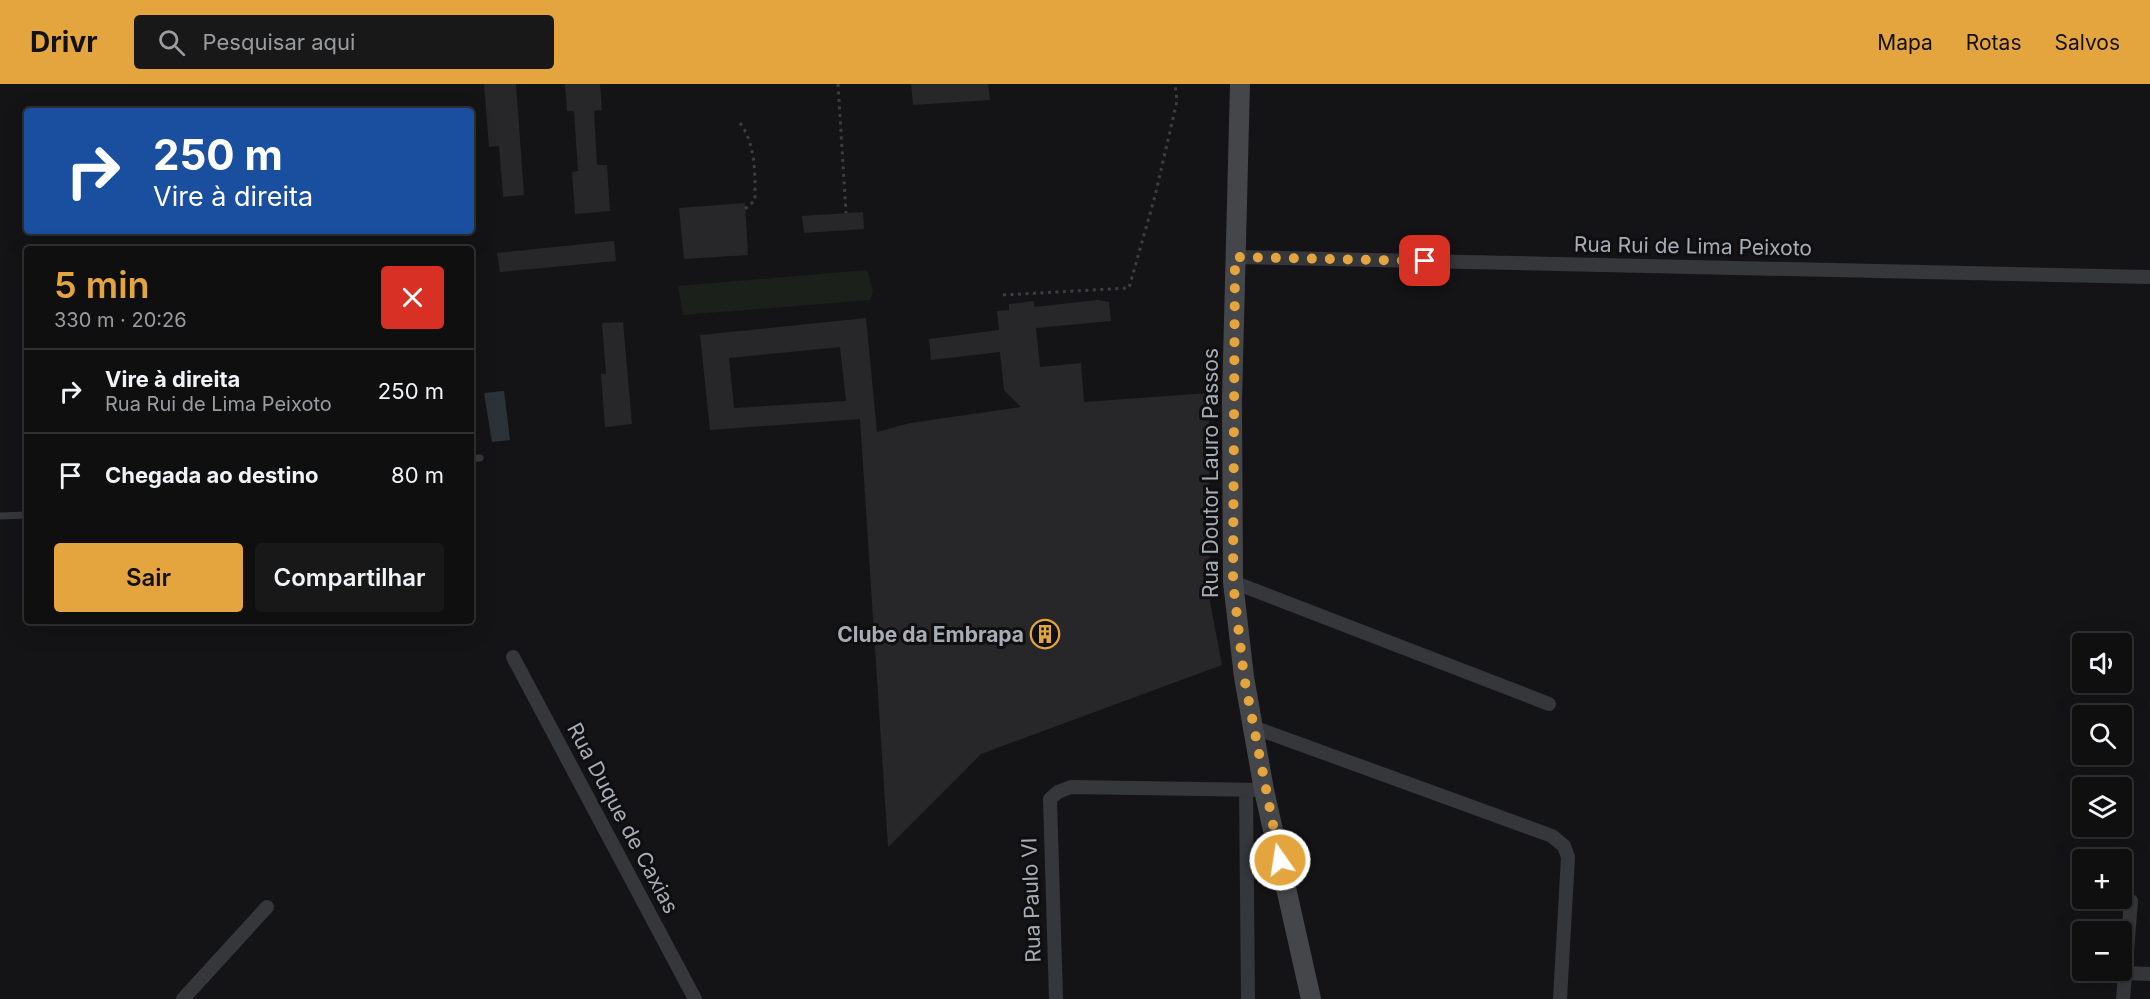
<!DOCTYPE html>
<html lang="pt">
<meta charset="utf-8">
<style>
body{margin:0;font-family:Inter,sans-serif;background:#181819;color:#f1f3f6;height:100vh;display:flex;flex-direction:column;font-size:22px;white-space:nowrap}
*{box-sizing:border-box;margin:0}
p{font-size:20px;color:#9b9c9f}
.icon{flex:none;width:33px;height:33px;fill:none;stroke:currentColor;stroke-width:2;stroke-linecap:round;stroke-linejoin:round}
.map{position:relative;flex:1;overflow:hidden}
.sheet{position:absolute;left:24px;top:162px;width:450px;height:378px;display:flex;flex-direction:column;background:#0f0f10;border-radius:6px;box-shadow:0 6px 24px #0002,0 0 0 2px #2f2f30}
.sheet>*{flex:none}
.hud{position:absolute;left:24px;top:24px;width:450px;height:126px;border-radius:6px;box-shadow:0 6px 24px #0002,0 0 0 2px #2f2f30;background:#1a4fa0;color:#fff;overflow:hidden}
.buttons{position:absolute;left:2072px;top:549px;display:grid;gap:12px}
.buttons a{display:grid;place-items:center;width:60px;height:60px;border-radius:6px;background:#0f0f10;box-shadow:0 6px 24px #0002,0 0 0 2px #2f2f30;font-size:30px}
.pin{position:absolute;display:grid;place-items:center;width:51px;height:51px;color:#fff;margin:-26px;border-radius:12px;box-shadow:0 3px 9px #0006}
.me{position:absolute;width:66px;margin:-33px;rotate:347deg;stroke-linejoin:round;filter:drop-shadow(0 0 4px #0008)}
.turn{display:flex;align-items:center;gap:21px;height:126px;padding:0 30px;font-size:27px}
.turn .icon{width:78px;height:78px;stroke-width:2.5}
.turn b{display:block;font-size:42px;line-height:51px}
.round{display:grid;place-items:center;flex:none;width:63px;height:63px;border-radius:6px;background:#181819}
.headline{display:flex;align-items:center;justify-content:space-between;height:102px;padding:0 30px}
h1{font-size:36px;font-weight:600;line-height:45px;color:#e4a53e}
.cta{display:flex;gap:12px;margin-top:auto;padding:12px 30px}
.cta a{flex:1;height:69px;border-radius:6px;background:#e4a53e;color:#111;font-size:24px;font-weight:600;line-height:69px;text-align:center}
.cta a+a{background:#181819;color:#f1f3f6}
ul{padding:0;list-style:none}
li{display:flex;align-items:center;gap:18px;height:84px;padding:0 30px;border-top:2px solid #2f2f30}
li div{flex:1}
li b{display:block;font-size:22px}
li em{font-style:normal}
header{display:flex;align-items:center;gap:36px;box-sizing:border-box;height:84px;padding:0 30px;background:#e4a53e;color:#111}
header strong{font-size:28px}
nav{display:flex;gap:33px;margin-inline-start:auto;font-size:21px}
.search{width:420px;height:54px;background:#181819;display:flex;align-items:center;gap:15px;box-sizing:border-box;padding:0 21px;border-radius:6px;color:#9b9c9f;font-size:22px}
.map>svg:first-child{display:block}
.green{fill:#1b201b}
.water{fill:#2b3339}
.building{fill:#27272a;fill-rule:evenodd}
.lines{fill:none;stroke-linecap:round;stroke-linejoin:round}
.path{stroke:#3c3e41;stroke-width:3;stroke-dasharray:3 4.5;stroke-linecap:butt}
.lane{stroke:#36373b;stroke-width:7}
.street{stroke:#36373b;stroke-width:14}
.secondary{stroke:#44464a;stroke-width:20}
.route{stroke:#e4a53e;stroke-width:10;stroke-dasharray:0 18}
.labels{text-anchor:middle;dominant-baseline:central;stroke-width:6;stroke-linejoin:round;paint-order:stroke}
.street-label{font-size:21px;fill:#a7acb5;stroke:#0f0f11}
.poi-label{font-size:21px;font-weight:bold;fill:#a7acb5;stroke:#0f0f11;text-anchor:end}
</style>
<header>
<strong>Drivr</strong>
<div class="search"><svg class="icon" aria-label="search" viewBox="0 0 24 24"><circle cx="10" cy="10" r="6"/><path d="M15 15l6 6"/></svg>Pesquisar aqui</div>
<nav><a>Mapa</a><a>Rotas</a><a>Salvos</a></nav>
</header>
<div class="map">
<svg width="2150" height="915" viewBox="0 0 2150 915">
<rect width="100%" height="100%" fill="#141416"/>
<path class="green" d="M867,186l6,21 -3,9 -187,15 -5,-29z"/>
<path class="water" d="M504,307l6,49 -18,2 -8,-49z"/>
<path class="building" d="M484,0h32l8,111 -21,2 -4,-51 -10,1z
M565,0h35l2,26 -8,1 3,54h10l3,46 -35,3 -3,-42 6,-1 -4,-60h-7z
M911,0h77l2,16 -77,5z
M745,119l3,52 -64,4 -5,-51z
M863,128l1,17 -60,4 -2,-17z
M614,157l2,20 -116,11 -3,-19z
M1098,216l11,2 2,19 -75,7 4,39 41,-4 3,39 125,-9 1,209 12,63 -241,89 -93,93 -28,-428 -150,11 -10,-95 166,-17 11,114 33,-9 111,-16 -17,-17 -4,-38 -69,8 -2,-21 70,-9 -2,-19 12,-1v-6l25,-3v6zM840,263l6,54 -112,7 -5,-50z
M623,238l9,102 -27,3 -4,-53h5l-4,-51z"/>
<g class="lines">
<path class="path" d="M838,0l8,129
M740,39c16,22 15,50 15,77l-10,9
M1003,211l126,-7 26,-92 22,-95 -2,-17"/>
<path class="lane" d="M471,375l9,-1
M0,432l27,-1"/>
<path class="street" d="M1235,173l915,20
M1233,498l316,122
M513,573l182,342
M1253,643l299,109 12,10 4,11 -8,142
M1246,706l2,209
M2126,889l24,1
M183,915l84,-92
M1056,915l-6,-200 8,-7 13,-5 193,3
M2123,915l8,-98"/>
<path class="secondary" d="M1240,0l-8,316 1,182 11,95 20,113 47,209"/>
</g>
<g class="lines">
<path class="route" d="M1280,776l-36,-183 -11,-95 2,-325 190,4"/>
</g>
<defs>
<g id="building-ring" transform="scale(1.5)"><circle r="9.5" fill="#0f0f11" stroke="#e4a53e" stroke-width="1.5"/><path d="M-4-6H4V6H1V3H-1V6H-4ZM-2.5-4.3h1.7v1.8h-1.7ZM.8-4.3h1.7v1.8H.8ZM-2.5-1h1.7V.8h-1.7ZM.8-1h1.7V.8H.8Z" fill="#e4a53e"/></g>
</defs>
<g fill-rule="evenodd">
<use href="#building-ring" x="1045" y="550"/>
</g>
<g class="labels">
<g class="street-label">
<text transform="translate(1693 162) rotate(1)">Rua Rui de Lima Peixoto</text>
<text transform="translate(1210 389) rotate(-90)">Rua Doutor Lauro Passos</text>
<text transform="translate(623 734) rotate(62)">Rua Duque de Caxias</text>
<text transform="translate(1031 816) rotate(-92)">Rua Paulo VI</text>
</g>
<g class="poi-label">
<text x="1024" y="550">Clube da Embrapa</text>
</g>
</g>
</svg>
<div class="buttons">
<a><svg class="icon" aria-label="sound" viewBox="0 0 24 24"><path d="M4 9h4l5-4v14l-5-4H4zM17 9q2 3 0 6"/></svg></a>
<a><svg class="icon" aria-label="search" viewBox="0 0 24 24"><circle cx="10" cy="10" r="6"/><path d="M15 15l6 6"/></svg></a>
<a><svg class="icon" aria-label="layers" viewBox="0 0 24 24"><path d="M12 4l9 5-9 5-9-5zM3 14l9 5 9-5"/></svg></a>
<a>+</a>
<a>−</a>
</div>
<div class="pin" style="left:1425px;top:177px;background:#d93025"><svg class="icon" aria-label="arrive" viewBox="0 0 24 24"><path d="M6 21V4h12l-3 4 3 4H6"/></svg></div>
<svg class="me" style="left:1280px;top:776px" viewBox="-20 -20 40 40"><circle r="17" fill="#e4a53e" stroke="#fff" stroke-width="3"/><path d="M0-11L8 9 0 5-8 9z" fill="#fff"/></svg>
<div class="hud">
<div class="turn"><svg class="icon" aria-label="right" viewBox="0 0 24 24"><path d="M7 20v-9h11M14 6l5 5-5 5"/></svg><div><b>250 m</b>Vire à direita</div></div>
</div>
<section class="sheet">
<div class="headline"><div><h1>5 min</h1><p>330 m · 20:26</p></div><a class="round" style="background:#d93025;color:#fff"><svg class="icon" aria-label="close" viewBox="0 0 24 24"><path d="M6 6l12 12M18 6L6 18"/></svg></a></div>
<ul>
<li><svg class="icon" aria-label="right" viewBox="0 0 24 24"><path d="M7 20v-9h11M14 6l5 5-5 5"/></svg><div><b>Vire à direita</b><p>Rua Rui de Lima Peixoto</p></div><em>250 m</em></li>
<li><svg class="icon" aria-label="arrive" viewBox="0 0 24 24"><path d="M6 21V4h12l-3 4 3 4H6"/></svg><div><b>Chegada ao destino</b></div><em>80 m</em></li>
</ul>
<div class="cta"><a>Sair</a><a>Compartilhar</a></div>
</section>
</div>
